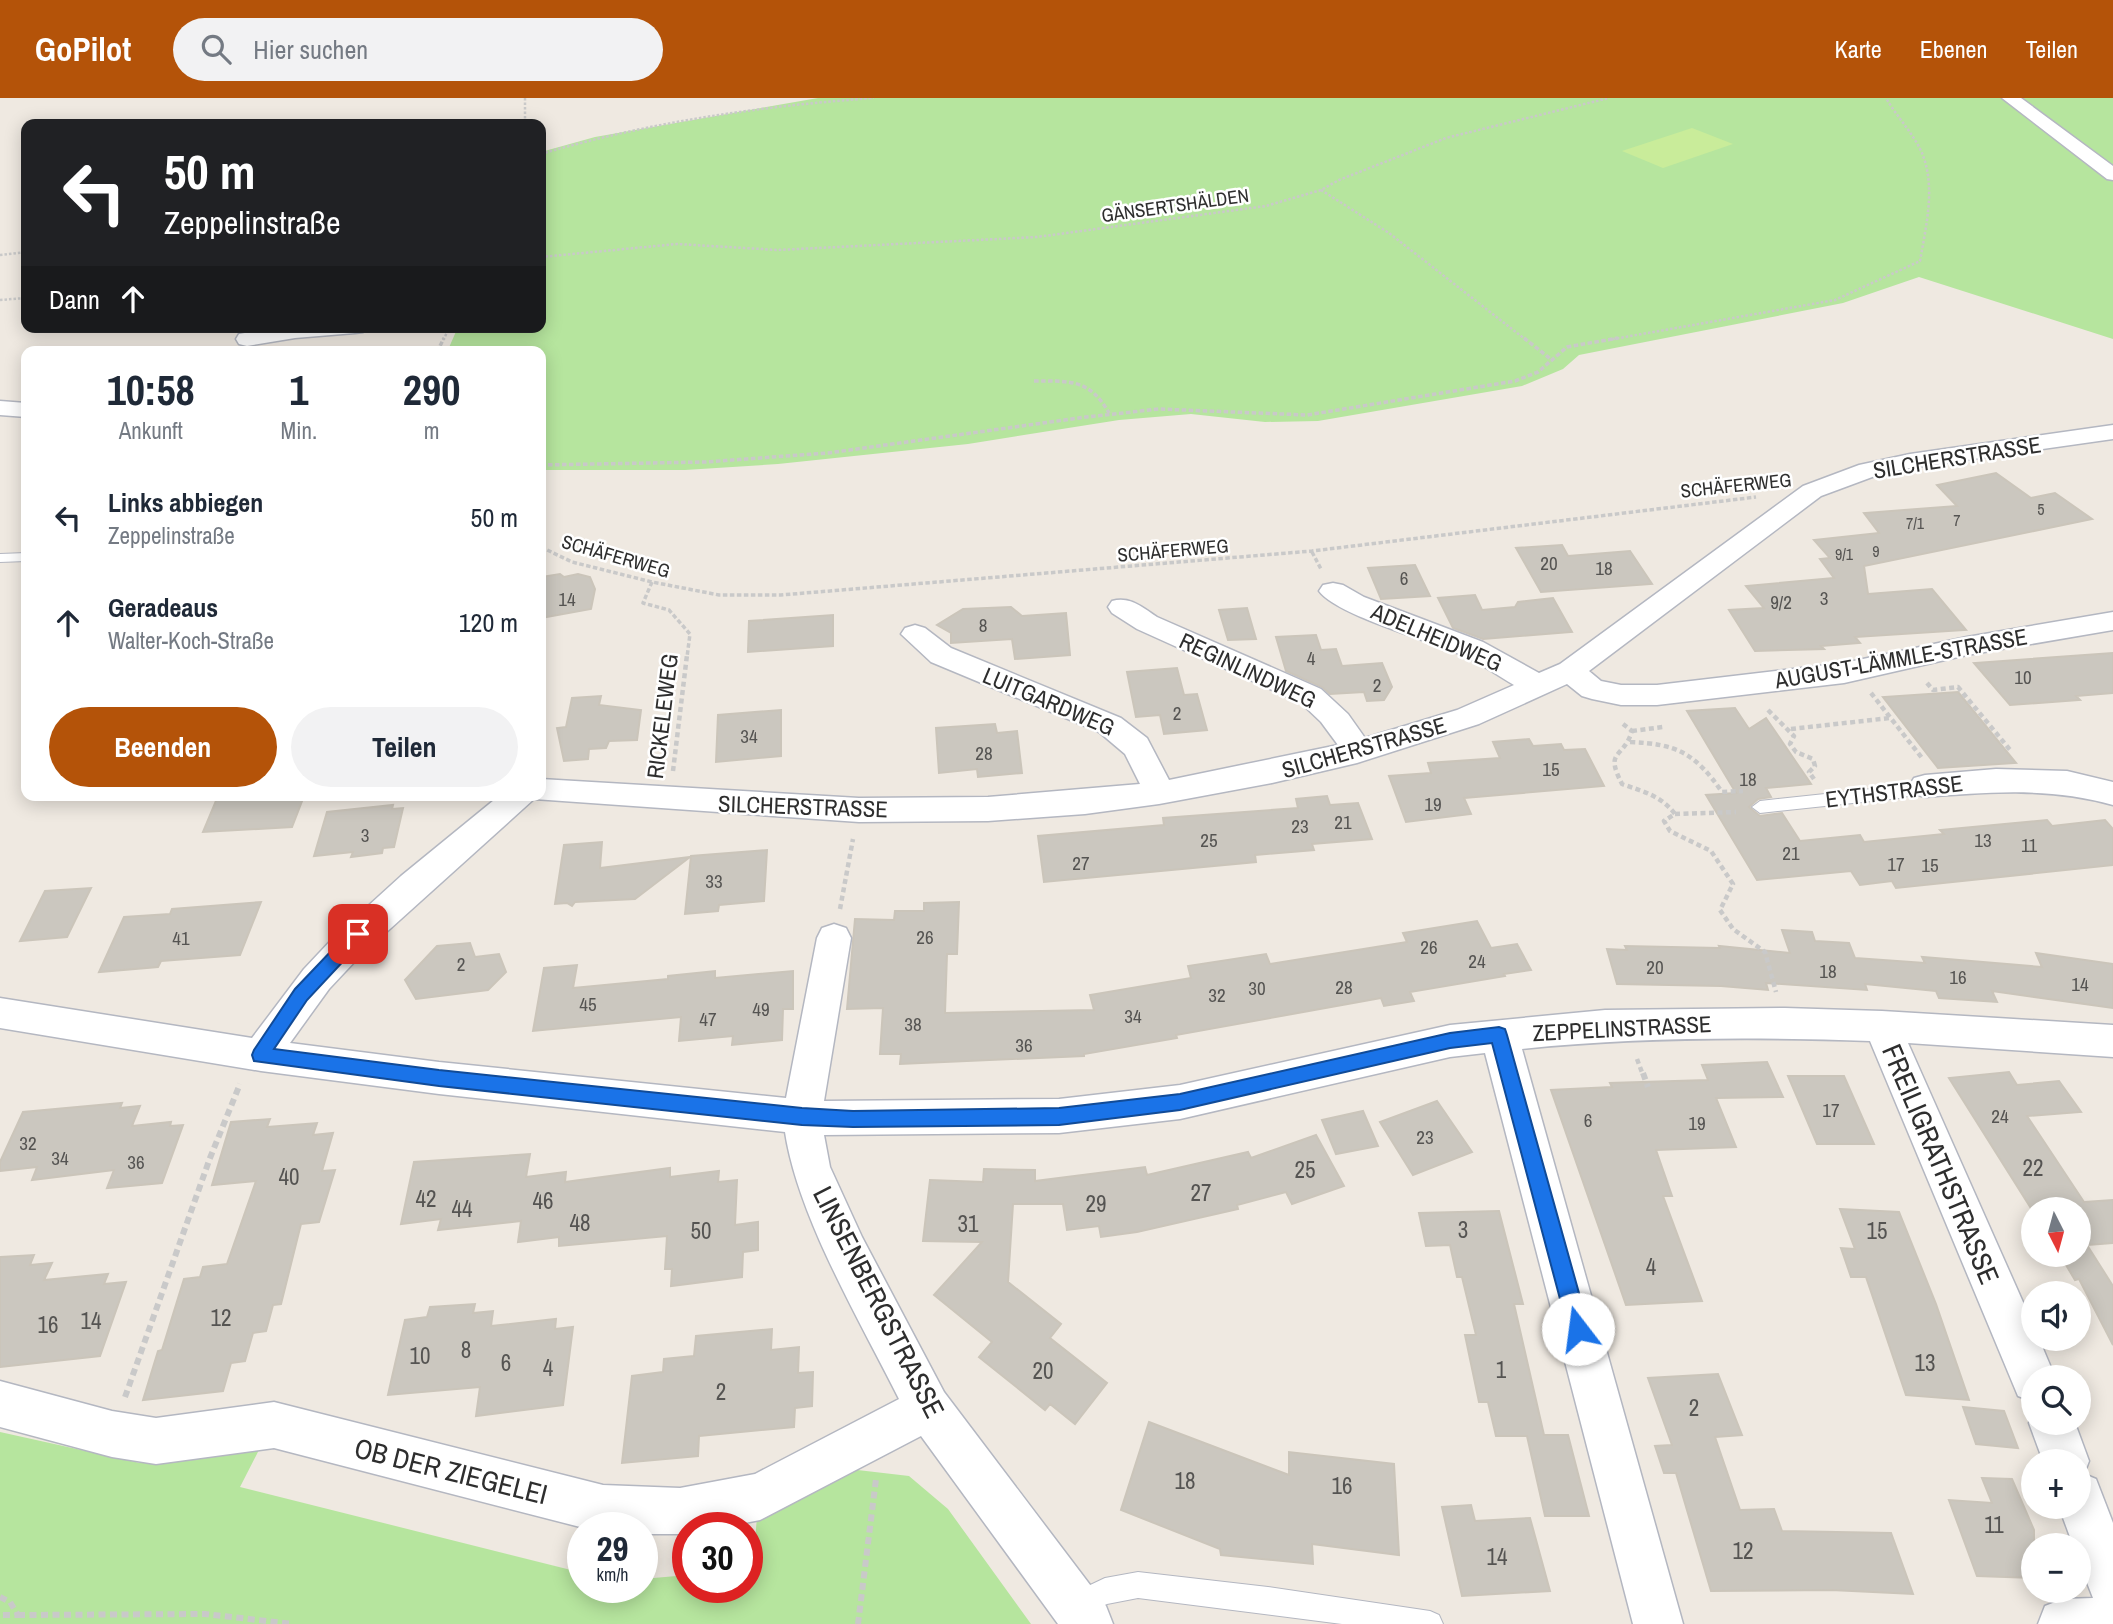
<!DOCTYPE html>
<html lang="de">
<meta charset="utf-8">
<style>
body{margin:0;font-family:"Archivo Narrow",sans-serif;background:#f2f2f3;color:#1f2937;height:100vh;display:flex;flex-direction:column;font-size:26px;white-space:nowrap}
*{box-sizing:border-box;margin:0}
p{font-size:23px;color:#747a83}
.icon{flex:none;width:38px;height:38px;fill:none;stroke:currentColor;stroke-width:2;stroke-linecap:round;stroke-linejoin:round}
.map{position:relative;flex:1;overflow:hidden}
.drawer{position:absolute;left:21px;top:248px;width:525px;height:455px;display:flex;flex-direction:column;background:#fff;border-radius:14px;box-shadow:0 4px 18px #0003}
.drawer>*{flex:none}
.banner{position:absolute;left:21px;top:21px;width:525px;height:214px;border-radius:14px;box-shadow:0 4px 18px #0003;background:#202124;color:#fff;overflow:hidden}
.needle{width:46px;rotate:174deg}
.controls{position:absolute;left:2021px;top:1099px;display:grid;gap:14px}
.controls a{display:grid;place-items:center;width:70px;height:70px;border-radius:50%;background:#fff;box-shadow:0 4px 18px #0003;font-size:35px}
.speed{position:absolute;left:567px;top:1414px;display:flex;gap:14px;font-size:35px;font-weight:700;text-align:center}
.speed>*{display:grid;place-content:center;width:91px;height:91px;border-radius:50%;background:#fff;box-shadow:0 4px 18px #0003;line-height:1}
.speed small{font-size:18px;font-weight:400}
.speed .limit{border:10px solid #d22;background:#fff;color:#111}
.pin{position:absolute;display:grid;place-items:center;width:60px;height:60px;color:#fff;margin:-30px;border-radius:14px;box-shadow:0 4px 10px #0006}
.me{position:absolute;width:77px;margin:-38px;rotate:345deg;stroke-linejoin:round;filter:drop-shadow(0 0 5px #0008)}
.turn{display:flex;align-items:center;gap:24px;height:147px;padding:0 28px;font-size:32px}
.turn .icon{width:91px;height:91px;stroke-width:2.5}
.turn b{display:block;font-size:49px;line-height:60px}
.then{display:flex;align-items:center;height:66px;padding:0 28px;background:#0003;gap:14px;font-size:26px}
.eta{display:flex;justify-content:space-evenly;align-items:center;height:119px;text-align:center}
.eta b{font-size:42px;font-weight:700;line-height:49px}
.action{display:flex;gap:14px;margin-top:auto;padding:14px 28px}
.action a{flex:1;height:80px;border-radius:42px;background:#b45309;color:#fff;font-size:28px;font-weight:700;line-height:80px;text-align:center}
.action a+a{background:#f2f2f3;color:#1f2937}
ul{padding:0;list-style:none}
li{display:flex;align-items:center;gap:21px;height:105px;padding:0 28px}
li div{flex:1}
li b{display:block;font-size:26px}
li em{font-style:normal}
header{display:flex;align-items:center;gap:42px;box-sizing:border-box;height:98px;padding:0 35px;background:#b45309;color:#fff}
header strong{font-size:33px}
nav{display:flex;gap:38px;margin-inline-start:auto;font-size:24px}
.search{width:490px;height:63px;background:#f2f2f3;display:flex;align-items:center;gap:18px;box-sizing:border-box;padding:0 24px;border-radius:38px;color:#747a83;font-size:26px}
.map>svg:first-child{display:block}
.green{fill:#b6e59e}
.pitch{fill:#c9ec9a}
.building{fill:#cbc7bf;stroke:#cbc5ba;stroke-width:2}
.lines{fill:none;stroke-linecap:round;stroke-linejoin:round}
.service-casing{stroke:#b4b7c1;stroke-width:2}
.minor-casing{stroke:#b4b7c1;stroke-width:3}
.path-far3{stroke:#c9c9c9;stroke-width:2.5;stroke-dasharray:2.5 2;stroke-linecap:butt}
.path-far2{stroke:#c9c9c9;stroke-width:3.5;stroke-dasharray:4.5 2.5;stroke-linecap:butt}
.path-far1{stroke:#c9c9c9;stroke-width:4.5;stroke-dasharray:5 3.5;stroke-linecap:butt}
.path{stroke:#c9c9c9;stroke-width:6;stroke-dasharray:7 4.5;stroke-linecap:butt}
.service{fill:#fff;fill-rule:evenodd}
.minor{fill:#fff;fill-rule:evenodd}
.route{fill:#1a73e8;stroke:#114b97;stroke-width:2}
.labels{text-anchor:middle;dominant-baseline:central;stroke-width:5;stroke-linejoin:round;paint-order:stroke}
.far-number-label{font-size:16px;fill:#555452}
.far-street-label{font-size:19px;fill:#2e2e2e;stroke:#fff}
.number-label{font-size:19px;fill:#555452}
.street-label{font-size:23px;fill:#2e2e2e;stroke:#fff}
.near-number-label{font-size:23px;fill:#555452}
.near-street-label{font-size:28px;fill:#2e2e2e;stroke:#fff}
</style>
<header>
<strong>GoPilot</strong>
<div class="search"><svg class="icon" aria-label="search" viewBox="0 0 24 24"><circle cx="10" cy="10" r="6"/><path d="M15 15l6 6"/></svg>Hier suchen</div>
<nav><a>Karte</a><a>Ebenen</a><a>Teilen</a></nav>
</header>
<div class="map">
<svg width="2113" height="1526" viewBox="0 0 2113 1526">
<rect width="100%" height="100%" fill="#efe9e1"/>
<path class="green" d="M818,0h1295v241l-194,-62 -76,26 -264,52 -16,14 -41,17 -204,35 -53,1 -74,-8 -72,6 -151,24 -190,20 -93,6h-144v-118h-94l11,-25h83v-175l54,-15z
M0,1334l140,31 121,-17 -21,41 343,86v14h59v-8l46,-4v12h59v-18l6,-1 4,-52 92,-47 60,7 39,33 83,115h-1031z"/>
<path class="pitch" d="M1692,30l41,16 -70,24 -41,-17z"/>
<path class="building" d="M1996,375l35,25 24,-5 37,26 -228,47 4,28 64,-5 34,41 -111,7 5,6 -39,3 3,3 -69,2 -26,-41 35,-2 -18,-22 88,-8 -14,-19 10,-1 -16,-18 65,-7 -15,-20 93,-7 -20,-21z
M1562,447l6,11 62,-5 22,33 -111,8 -25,-44z
M1415,467l15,31 -49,3 -13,-31z
M560,476l4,3 14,-3 12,3 5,12 -4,20 -50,9v-41z
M1475,497l7,15 33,-3 3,-5 35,-4 19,34 -89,7 -30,-11 -15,-30z
M1011,509l11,9 44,-3 4,42 -55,4 -3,-20 -61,4v-10l-14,-8 26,-16z
M1247,510l9,31 -28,1 -9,-30z
M833,517v31l-85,6 1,-31z
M1316,537l5,15 15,-1 6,17 40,-3 10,24 -8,13 -17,1 -3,-9 -34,2 -8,-7 -36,-16 -10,-34z
M2113,555v40l-37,3 4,4 -70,5 -36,-42z
M1177,570l7,27 13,-1 10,36 -43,4 -4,-19 -24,2 -9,-45z
M1958,594l58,71 -78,5 -55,-71z
M601,598l-2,9 42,5 -4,30 -28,1 -3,7 -17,1 -1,10 -24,2 -7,-33 9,-1 6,-29z
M1735,610l14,21 17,-11 45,66 -45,4 5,9 -13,2 -9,8 11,9 22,-3 18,28 60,-6 4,7 80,-8 -4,-4 107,-10 5,6 53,-6 8,9v36l-217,23 -4,-7 -32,4 -9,-14 -94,9 -51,-85 30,-2 -49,-82z
M781,612v46l-65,6 2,-47z
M995,626l2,9 20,-2 5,42 -44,4 -1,-8 -38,4 -3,-45z
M1529,641l4,7 28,-2 3,6 21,-1 19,37 -140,12 7,16 -65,8 -17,-46 42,-3 -3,-10 72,-5 -7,-16z
M218,698h86l-12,31 -89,5z
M1327,698l3,9 28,-2 14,36 -60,5 2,6 -59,5 1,7 -212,20 -6,-46 126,-11 -1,-7 135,-10 -2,-9z
M393,707l-1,4 11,-1 -9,39 -11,1 -1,5 -31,4 2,-5 -39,4 13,-44z
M602,744l-2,26 90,-11 -55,42 -60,3 -3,4 -5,-3 -12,1 9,-59z
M767,752l-3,51 -45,4 -1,6 -33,3 6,-58z
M91,790l-24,49 -47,4 25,-50z
M261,804l-21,53 -79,6 -3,6 -59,5 25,-55 46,-3 2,-5z
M959,804l-2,52h-10l-2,59 149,-3 -4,-15 101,-17 -3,-12 78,-12 4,10 137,-22 -4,-9 74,-12 14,27 26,-4 14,26 -27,4 1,2 -95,16 4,9 -30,5 -3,-8 -205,37 1,3 -93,16v2l-184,8 1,-10h-21l3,-46 -36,1 8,-90 39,1 1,-9h29v-8z
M1782,832l30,2 3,9 34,2 6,15 70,5 -3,-6 120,10 -6,-14 77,11v44l-121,-17 5,11 -58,-4 -3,-7 -71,-7 2,6 -101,-7 2,7 -47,-4 -104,-2 -10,-35 20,1 -2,-4 95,2 -1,-2 71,7z
M470,845l5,14 24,-3 7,18 -18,18 -72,9 -11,-19 32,-34z
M577,867l-4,23 95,-9v-3l47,-5v7l78,-7v38h-10l-1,31 -50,5 1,-9 -54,5 2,-24 -148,14 11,-63z
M1767,964l16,35 -67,1 20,49 -80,3 16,46h-9l39,105 -76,4 -75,-215 61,-3 -2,-4 98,-3 -6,-15z
M2009,974l8,13 42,-4 22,31 -54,4 57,86 29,-2v43l-26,2 26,41v59l-34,-66 -4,1 -15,-25h19v-46h-45v4l-85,-135z
M1788,978h56l30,68h-57z
M1437,1003l35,51 -59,23 -33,-53z
M122,1005l-2,5 20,-2 -8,20 39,-4 -1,4 13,-1 -21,58 -55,5 7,-18 -82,10 5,-13 -37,4v-9l23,-50z
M1363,1013l15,35 -42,8 -14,-34z
M270,1021l-3,8 50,-4 -4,12 20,-2 -11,38 13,-1 -16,52 -18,2 -20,80 -8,1 -7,26 -13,2 -8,28 -14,2 -8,28 -80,9 15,-49 4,-1 22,-71 16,-2 3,-10 24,-3 29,-83 -44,4 19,-63z
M1316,1037l28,51 -52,18 -6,-12 -49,13 1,4 -101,23 -36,5 -2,-11 -32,4 -4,-26h-50l-5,78 53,42 -11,14 57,45 -32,41 -25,-20 -5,6 -66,-53 13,-15 -58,-47 48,-53 -59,-1 7,-61 53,2 1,-13 51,1v11l110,-14 2,8 101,-23 3,6z
M530,1056l-4,23 40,-5 -1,10 105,-14v9l49,-6 -1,11 19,-2 -2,45 23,-3v28l-15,2 -1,25 -71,9 1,-17h-7l2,-33 -108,10v-9l-41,5 3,-21 -83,9 3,-11 -40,5 13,-62z
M1840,1111l59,3 37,92 33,96 -63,-5 -40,-118h-15l-10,-29 14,1z
M1499,1113l24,93h-9l30,131h24l21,81h-44l-18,-80h-31l-8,-34h-9l-14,-67h11l-14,-58h-5l-7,-32 -24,1 -7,-33z
M34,1157l-4,10 22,-2 -8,17 64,-6 -4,10 22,-2 -26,74 -100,11v-110z
M475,1206l-2,9 20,-2 -2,15 65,-7 -1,10 18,-2 -10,78 -87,11 4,-29 -92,8 17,-75 22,-3 3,-10z
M772,1231l-1,21 28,-3 -1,26 15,-1 -1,34 -17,2 -1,19 -95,9 -1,20 -76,7 10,-87 31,-4 1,-13 30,-3 2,-20z
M1718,1276l24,61 -27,2 25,73 34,-1 8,22 109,2 22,61 -82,-4 -120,1 -35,-118h-12l-9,-27 17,-1 -24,-67z
M1963,1309l41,4 14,37 -42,-4z
M1149,1324l140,53v-23l105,12 5,91 -87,-11 1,20 -92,-9 -1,-6 -99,-39z
M1982,1380l30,1 22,51v48l-57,-2 -28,-76 43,3z
M1471,1407l4,16 55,-3 20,73 -88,5 -20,-89z"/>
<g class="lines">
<g class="service-casing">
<path id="service" d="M26,455v8l-26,1v-8z
M1925,682l6,2 2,4 -2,4 -31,8 -140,15 -8,-6 8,-6 140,-15z
M1138,1474l130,15 162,24 9,4 4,9h-101l-204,-26 -31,6 -31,14 -9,-4 -4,-9 4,-9 38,-18z"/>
</g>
<g class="minor-casing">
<path id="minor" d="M2002,0h19l92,68v14l-6,-1z
M278,229h88l-3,5 -8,1 -60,5 -48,8 -8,-2 -3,-5 3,-5z
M0,303l26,2v14l-26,-2z
M2113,327v14l-203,29 -35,8 -54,20 -232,175 12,10 20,4h36l187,-22 123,-26 146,-25v18l-146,25 -123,28 -187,22h-36l-29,-6 -10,-3 -15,-12 -88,40 -122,39 -85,20 -113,21 -74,10 -97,7 -129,1 -325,-23 -174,157 -31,33 -39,54 149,19 347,36 31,-160 5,-10 12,-4 12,4 5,10 -27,163 235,-2 121,-14 270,-60 155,-15 180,-2 97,3 231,14v32l-205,-14 126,284v12h5l16,38h-21v25l-16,-6 -148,-355c-117,-4 -233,-4 -348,8l161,575h-50l-148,-571 -35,4 -270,62 -121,14 -235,2 6,32 32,70 82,155 162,214 7,18h-55l-137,-188 -161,84 -41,8h-31v6h-46v-6h-58l-310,-80 -118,16 -44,-7 -112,-30v-46l112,30 44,7 118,-16 329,83 77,3 75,-14 144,-75c-39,-78 -101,-182 -114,-267l-346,-38 -178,-23 -261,-43v-30l252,40 52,-69 31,-33 66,-60 98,-80h42v-17l318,19 129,-1 152,-13 -15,-30 -26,-22 -168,-70 -30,-28 4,-6 10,-3 10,3 26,20 170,70 26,20 22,42 169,-35 -17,-23 -20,-19 -164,-74 -25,-16 -4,-6 4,-6c18,-5 30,6 45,16l164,72 27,25 17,24 92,-28 57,-25c-17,-10 -34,-22 -52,-30 -31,-14 -126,-40 -143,-64l4,-6 10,-2 10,2 21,12 119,45 56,31 21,-9 243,-178 56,-21 51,-11z
M1996,671l71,2 46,11v23c-63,-18 -123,-13 -188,-8l-11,-3 -5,-8 5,-8 11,-3z
M2034,1315v10h41l14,38 -5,13 12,5 17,44v101h-75l7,-18 18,-7 30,-1 -14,-36v-17h-6l-14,-38h20v-46h-36l-14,-38z"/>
</g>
<path class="path-far3" d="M525,0v26
M541,56c108,-32 221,-48 333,-56
M1321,92l68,43 137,107
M0,157l26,-3
M541,159l136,-13 101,6 259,-13 229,-31 55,-16 18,-10 107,-42 163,-40
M0,202l26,-2
M443,242l7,-13
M1608,242l227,-40 85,-39c6,-35 16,-74 2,-108 -9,-20 -25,-36 -36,-55"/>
<path class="path-far2" d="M1524,240l28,22
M437,254l7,-14
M1034,283c36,0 56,-2 75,32
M541,367l164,-3 123,-9 258,-36 73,-8 148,6 208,-34 23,-9 29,-25 51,-9
M541,449l31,15 80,20 67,13h62l531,-44 444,-54
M1312,454l9,17
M652,484l-9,21 26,7 21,24 -3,23"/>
<path class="path-far1" d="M1927,585l6,7 25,-3 53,64
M1871,595l51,65
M1768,612l26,26 -4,8 6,8 17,7 2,7 -6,6 5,7
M1623,626l9,7c-9,29 -28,18 -10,53 22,8 38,11 53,30l-11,7 6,10 41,20 22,33 -13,26 13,19 32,23 11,40
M1791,631l99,-11
M1632,633l31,-4
M1630,644c47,2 65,11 92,50l21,-1
M673,673l14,-116
M1675,716l61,-2
M840,811l13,-70
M1637,961l6,16"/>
<path class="path" d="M1643,975l5,14
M125,1299l85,-239 30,-74
M0,1499l10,5 8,13h-18
M18,1517l187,-1 88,10
M858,1526l18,-145"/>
<use href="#service" class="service"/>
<use href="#minor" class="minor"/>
</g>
<path class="route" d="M358,829l6,2 2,5 -2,5 -57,61 -33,49 165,21 363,38 51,3 206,-3 121,-14 270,-61 49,-6 6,2 2,6 82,294 -3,8 -8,3 -7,-3 -3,-8 -76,-286 -42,5 -270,62 -121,15 -206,2 -51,-2 -363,-39 -185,-25 -2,-6 2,-5 41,-61 57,-60z"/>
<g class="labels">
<g class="far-number-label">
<text x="2041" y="411">5</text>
<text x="1957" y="422">7</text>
<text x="1915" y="425">7/1</text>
<text x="1876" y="453">9</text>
<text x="1844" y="456">9/1</text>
</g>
<g class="far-street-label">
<text transform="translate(1175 107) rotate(-8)">GÄNSERTSHÄLDEN</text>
<text transform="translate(1736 387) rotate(-6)">SCHÄFERWEG</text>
<text transform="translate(1173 452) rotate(-5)">SCHÄFERWEG</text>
<text transform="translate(616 458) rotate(16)">SCHÄFERWEG</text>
</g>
<g class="number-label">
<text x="1549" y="465">20</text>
<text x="1604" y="470">18</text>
<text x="1404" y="480">6</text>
<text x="1824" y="500">3</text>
<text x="567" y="501">14</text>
<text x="1781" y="504">9/2</text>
<text x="983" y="527">8</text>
<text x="1311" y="560">4</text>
<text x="2023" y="579">10</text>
<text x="1377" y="587">2</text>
<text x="1177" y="615">2</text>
<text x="749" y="638">34</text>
<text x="984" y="655">28</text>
<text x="1551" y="671">15</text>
<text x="1748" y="681">18</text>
<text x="1433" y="706">19</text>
<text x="1343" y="724">21</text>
<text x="1300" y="728">23</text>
<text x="365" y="737">3</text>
<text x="1209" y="742">25</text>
<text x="1983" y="742">13</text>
<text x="2029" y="747">11</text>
<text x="1791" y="755">21</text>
<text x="1081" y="765">27</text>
<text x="1896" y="766">17</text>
<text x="1930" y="767">15</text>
<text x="714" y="783">33</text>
<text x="925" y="839">26</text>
<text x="181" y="840">41</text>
<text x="1429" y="849">26</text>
<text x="1477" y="863">24</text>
<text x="461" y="866">2</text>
<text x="1655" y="869">20</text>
<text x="1828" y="873">18</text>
<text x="1958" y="879">16</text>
<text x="2080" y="886">14</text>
<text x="1344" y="889">28</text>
<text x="1257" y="890">30</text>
<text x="1217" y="897">32</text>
<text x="588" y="906">45</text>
<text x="761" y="911">49</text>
<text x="1133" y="918">34</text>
<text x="708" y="921">47</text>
<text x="913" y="926">38</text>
<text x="1024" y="947">36</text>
<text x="1831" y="1012">17</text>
<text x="2000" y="1018">24</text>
<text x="1588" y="1022">6</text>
<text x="1697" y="1025">19</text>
<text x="1425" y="1039">23</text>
<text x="28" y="1045">32</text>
<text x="60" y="1060">34</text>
<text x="136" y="1064">36</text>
</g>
<g class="street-label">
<text transform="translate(1957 359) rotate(-9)">SILCHERSTRASSE</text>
<text transform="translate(1437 539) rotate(23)">ADELHEIDWEG</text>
<text transform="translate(1901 560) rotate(-10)">AUGUST-LÄMMLE-STRASSE</text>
<text transform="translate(1248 572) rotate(25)">REGINLINDWEG</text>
<text transform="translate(1049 603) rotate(23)">LUITGARDWEG</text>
<text transform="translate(662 618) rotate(-83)">RICKELEWEG</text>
<text transform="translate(1364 649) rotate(-16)">SILCHERSTRASSE</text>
<text transform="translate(1894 693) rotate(-7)">EYTHSTRASSE</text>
<text transform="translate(803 708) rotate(2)">SILCHERSTRASSE</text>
<text transform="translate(1622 930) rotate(-3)">ZEPPELINSTRASSE</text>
</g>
<g class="near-number-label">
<text x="2033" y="1069">22</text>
<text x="1305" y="1071">25</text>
<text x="289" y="1078">40</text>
<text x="1201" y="1094">27</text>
<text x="426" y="1100">42</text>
<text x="543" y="1102">46</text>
<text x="1096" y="1105">29</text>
<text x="462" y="1110">44</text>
<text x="580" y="1124">48</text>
<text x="968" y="1125">31</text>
<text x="1463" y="1131">3</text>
<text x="701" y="1132">50</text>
<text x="1877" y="1132">15</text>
<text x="1651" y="1168">4</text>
<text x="221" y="1219">12</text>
<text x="91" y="1222">14</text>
<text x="48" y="1226">16</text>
<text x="466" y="1251">8</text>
<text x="420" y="1257">10</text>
<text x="506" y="1264">6</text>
<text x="1925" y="1264">13</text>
<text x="548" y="1269">4</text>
<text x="1501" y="1271">1</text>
<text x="1043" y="1272">20</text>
<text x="721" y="1293">2</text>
<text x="1694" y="1309">2</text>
<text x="1185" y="1382">18</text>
<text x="1342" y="1387">16</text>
<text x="1994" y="1426">11</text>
<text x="1743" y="1452">12</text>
<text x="1497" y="1458">14</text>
</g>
<g class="near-street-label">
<text transform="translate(1941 1066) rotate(67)">FREILIGRATHSTRASSE</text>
<text transform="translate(879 1204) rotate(63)">LINSENBERGSTRASSE</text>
<text transform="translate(451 1373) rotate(14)">OB DER ZIEGELEI</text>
</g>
</g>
</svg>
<div class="controls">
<a><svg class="needle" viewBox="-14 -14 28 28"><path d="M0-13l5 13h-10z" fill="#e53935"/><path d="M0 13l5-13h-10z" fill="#747a83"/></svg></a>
<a><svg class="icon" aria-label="sound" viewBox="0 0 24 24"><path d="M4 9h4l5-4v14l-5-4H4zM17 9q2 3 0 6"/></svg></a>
<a><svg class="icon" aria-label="search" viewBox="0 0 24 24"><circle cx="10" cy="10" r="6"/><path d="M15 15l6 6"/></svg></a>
<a>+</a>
<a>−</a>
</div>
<div class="speed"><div>29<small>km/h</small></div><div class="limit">30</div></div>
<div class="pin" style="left:358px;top:836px;background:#d93025"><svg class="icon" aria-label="arrive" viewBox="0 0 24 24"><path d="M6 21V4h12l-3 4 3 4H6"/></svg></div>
<svg class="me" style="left:1578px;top:1231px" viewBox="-20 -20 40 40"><circle r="19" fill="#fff"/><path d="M0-13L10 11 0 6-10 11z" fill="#1a73e8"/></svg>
<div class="banner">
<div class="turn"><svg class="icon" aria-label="left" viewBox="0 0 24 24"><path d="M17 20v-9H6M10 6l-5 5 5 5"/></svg><div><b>50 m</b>Zeppelinstraße</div></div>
<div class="then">Dann<svg class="icon" aria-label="ahead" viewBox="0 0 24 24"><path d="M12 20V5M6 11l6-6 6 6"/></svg></div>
</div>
<section class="drawer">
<div class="eta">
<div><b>10:58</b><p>Ankunft</p></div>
<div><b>1</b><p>Min.</p></div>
<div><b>290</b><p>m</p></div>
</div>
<ul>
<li><svg class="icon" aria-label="left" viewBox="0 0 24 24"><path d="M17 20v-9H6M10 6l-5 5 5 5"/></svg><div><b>Links abbiegen</b><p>Zeppelinstraße</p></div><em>50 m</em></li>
<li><svg class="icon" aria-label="ahead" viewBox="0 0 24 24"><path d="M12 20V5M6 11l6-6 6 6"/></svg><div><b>Geradeaus</b><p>Walter-Koch-Straße</p></div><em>120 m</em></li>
</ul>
<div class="action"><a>Beenden</a><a>Teilen</a></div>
</section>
</div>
